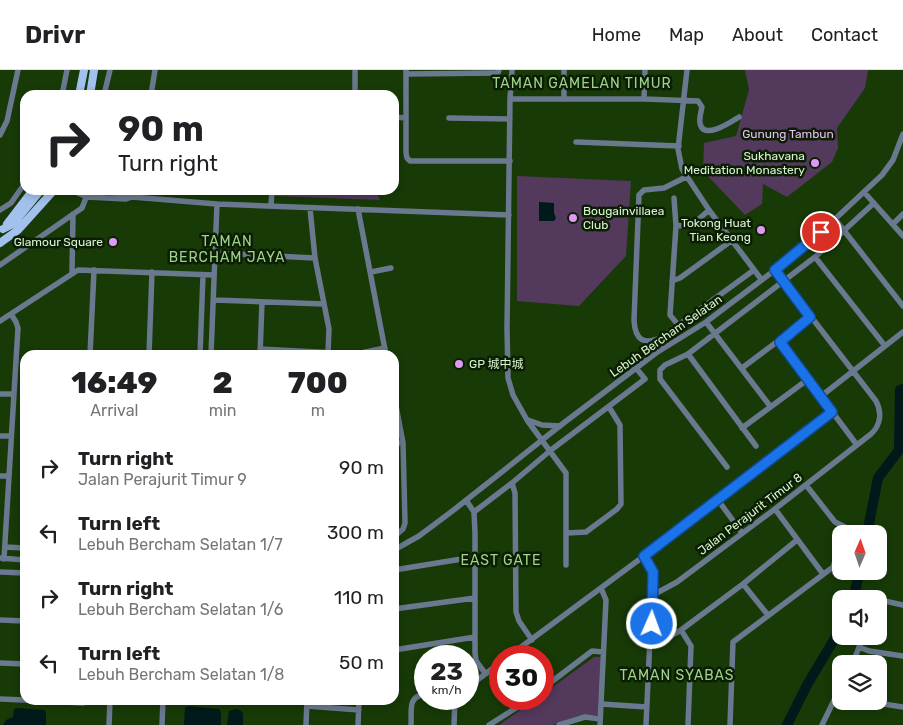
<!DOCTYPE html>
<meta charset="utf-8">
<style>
body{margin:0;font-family:Rubik,"Noto Sans SC",sans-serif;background:#f6f6f6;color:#202124;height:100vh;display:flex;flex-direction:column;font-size:19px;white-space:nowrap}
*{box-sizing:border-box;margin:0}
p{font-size:16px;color:#757577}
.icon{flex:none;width:28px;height:28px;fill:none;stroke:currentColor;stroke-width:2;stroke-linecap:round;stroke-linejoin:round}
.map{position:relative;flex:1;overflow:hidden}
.sheet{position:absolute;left:20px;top:280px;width:379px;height:355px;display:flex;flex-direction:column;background:#fff;border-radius:15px;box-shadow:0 2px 8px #0003}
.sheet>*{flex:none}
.top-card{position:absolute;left:20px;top:20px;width:379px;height:105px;border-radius:15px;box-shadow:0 2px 8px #0003;background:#fff;color:#202124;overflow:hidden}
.needle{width:32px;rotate:2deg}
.tools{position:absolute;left:832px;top:455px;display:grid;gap:10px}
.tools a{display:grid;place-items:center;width:55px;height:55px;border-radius:10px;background:#fff;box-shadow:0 2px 8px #0003;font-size:25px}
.speed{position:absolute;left:414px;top:575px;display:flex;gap:10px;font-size:25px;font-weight:700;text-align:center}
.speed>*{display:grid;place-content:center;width:65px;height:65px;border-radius:50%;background:#fff;box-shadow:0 2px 8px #0003;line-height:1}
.speed small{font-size:12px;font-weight:400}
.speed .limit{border:8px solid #d22;background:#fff;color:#111}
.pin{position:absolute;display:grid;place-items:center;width:42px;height:42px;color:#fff;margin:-21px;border:2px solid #fff;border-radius:50%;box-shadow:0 1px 5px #0007}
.me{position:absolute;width:55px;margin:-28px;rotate:2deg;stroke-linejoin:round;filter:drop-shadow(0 0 4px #0008)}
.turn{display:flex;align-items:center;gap:18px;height:105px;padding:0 15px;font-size:22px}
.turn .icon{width:65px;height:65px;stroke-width:2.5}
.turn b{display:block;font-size:35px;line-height:42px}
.eta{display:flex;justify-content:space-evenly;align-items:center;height:85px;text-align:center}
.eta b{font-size:30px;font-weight:800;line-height:35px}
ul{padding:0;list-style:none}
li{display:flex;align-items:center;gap:15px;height:65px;padding:0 15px}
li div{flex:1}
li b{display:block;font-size:19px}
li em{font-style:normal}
header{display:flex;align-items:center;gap:30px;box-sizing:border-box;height:70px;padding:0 25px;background:#fff;border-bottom:1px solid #e0e0e0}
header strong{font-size:24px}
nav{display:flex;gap:28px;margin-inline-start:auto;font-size:18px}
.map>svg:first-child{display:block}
.green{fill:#53395b}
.water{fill:#001a1b}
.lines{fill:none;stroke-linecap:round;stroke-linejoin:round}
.river{stroke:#001a1b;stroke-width:10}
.minor{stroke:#6a798f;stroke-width:5.5}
.major{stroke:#a3c1ef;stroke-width:8}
.route-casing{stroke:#114b97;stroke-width:12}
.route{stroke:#1a73e8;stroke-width:9}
.poi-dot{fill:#dd99f3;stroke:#0b1e04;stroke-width:2}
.labels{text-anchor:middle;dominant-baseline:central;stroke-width:5;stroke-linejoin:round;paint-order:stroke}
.park-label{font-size:12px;fill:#e9bdf7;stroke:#0b1e04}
.poi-label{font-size:12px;fill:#d8f3d0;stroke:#0b1e04;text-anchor:end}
.street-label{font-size:12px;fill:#d8f3d0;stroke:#0b1e04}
.neighbourhood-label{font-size:14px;letter-spacing:1px;fill:#9fd28d;stroke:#0b1e04}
</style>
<header>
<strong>Drivr</strong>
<nav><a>Home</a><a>Map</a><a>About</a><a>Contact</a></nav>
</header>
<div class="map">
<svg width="903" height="655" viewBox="0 0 903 655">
<rect width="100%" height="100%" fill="#173a07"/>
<path class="green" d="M745,0h123l-3,18 -28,40 1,20 -6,14 -45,35 -24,-13 -1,20 -17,11 -42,-44 1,-28 32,-7 13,-46z
M517,106l114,5 -5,75 -47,50 -62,-5z
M274,120h102l4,10 -107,-4z
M594,587h7l-2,58 -21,1 -26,9h-53l37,-26h6l1,-5z"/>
<path class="water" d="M539,132l15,1v10l2,5 -2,3h-15z
M188,636l31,3 2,3v13h-37l1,-17z
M17,638l27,2 2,2v13h-43l3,-5 7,-3 1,-8z
M236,639l4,1 3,3v12h-16l2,-14z"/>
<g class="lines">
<path class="river" d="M867,464l11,-56 21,-28 1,-60 3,-1
M853,529l7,-28
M787,655l20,-40 34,-57"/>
<path class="minor" d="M355,0v25
M406,0v83l1,5 3,3h100
M512,0l-2,29 -3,229 1,50 5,17 14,25 39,53v92
M687,0l-9,79 4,20 27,41 52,69
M406,4l89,-1h3l1,-3
M62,25l5,-25
M104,25l6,-25
M151,25l4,-25
M564,28v-28
M510,29h134l54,2 4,6c-1,5 -3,11 -2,16 3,18 31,-1 39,-6
M644,29l1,-29
M394,47l12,1
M449,48l61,1
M0,65l7,-14 11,-51
M576,72l103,4
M686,107l-22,11 -20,2 -5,5 -5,125c1,20 10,26 28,17l92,-67
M71,120l16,7 39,2 6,-2
M88,120l38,4 6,3 85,7 292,11
M864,122l39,44
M674,128l2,28 -6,89 9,11
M271,136l1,-16
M310,138l5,50 14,71 -1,24
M358,139l28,146
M0,140l11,-7 14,-20
M835,149l68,87
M893,154l10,-10
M676,156l16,-1 17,-15
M215,183l100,5
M815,187l70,89
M0,195l82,-57 7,-18
M371,202l20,-4
M72,203l1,-59
M672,211l8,-3 51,-37
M214,230l110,4
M0,251l78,-51 136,5
M706,252l64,84
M780,272l77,103
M260,279l96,5 29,-6
M688,284l68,92
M90,285l4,-85
M149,285l3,-83
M200,285l3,-80
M211,285l6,-151
M260,285l2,-53
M742,298l68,-51
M0,324h14
M394,325l9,48 2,80 -2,6 -9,8
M820,327l83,-65
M528,350l14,5 18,1
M742,358l65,-48
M0,366h11
M394,373h9
M727,397l-67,-88v-9l5,-5 23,-11 127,-97 59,-54
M0,406h9
M512,413l39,-33 94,-71 -9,-11
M806,415l29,37 10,5 -1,7
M466,430l8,12 1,21v120l1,8 9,12
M718,430l24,33
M775,439l48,65
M474,442l38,-29 3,10 1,119 3,9 13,19
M567,463l19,-1 31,-23 4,-5 -1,-79 -11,-18
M5,477l20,1
M394,480l25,-14 36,-27 106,-84 95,-72 50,-31 69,-52 60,-51 47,-44 11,-15 10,-26
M644,486l9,16 -7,153
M0,488l25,2
M4,489l14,-231 -2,-6 -5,-8
M394,500l80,-13
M0,502l25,1
M743,514l25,31
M653,525l24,-13 98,-73 96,-75c10,-9 11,-22 5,-33l-101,-131
M879,533l1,-3 23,5
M394,539l81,-11
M0,550l25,1
M681,560l10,16 -3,79
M651,568h16l14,-8 62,-46 54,-44
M859,577l10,4 34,5
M394,580l81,-13
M509,586l135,-100 188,-144
M0,593l25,1
M852,594l12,-28
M495,597l5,6
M468,617l32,-24
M542,619l50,-38 11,1
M0,629l25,1
M25,630l58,3
M864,631l39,6
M601,634l46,3
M307,636l52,4
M109,655l1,-25
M162,655l1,-25
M306,655l1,-25
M358,655l1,-25
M411,655c1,-15 -4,-28 14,-31
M454,655l1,-26
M489,655l41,-26
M559,655l26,-8 15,2
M600,655l6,-125 -5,-12
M730,655l3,-83 100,-75 8,-24
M822,655l19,-39"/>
<path class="major" d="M79,25l5,-25
M90,25l4,-25
M7,154l26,-34
M3,159l10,-5 28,-34
M0,173l18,-13 36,-40"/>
</g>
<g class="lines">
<g class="route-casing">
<path id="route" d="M652,554l1,-52 -9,-16 188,-144 -52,-70 30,-25 -35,-47 46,-38"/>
</g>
<use href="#route" class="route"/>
</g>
<g class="poi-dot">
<circle cx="815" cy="93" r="5"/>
<circle cx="573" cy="148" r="5"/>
<circle cx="761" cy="160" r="5"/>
<circle cx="113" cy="172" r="5"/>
<circle cx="459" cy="294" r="5"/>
</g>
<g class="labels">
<g class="park-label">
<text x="788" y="64">Gunung Tambun</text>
</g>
<g class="poi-label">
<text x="805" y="86">Sukhavana<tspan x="805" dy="14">Meditation Monastery</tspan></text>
<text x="583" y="141" text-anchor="start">Bougainvillaea<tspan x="583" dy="14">Club</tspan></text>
<text x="751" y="153">Tokong Huat<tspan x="751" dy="14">Tian Keong</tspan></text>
<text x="103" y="172">Glamour Square</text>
<text x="469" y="294" text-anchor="start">GP 城中城</text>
</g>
<g class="street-label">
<text transform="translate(666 266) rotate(-35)">Lebuh Bercham Selatan</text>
<text transform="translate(750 444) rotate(-37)">Jalan Perajurit Timur 8</text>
</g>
<g class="neighbourhood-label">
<text x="582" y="13">TAMAN GAMELAN TIMUR</text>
<text x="227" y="171">TAMAN<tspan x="227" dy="16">BERCHAM JAYA</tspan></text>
<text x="501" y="490">EAST GATE</text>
<text x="677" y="605">TAMAN SYABAS</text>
</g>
</g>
</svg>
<div class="tools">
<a><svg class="needle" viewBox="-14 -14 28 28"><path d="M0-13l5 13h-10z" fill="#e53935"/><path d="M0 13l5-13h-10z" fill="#757577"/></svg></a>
<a><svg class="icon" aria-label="sound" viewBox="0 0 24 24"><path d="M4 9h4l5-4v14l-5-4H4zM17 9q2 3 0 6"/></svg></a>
<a><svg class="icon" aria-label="layers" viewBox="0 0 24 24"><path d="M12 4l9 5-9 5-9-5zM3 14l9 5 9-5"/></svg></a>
</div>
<div class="speed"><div>23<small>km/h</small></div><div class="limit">30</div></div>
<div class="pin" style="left:821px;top:162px;background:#d93025"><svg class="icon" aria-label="arrive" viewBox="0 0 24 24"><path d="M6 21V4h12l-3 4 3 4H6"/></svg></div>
<svg class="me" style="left:652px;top:554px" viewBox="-20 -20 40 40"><circle r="17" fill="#1a73e8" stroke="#fff" stroke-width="3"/><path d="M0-11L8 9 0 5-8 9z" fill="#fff"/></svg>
<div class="top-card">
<div class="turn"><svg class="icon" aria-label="right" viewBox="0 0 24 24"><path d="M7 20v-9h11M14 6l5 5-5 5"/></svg><div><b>90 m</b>Turn right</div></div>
</div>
<section class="sheet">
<div class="eta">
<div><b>16:49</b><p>Arrival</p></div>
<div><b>2</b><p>min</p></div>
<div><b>700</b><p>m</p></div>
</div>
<ul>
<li><svg class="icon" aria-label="right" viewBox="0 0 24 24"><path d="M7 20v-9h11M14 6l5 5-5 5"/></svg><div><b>Turn right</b><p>Jalan Perajurit Timur 9</p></div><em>90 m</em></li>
<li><svg class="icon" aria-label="left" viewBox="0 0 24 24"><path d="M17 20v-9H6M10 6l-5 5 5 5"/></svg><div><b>Turn left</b><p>Lebuh Bercham Selatan 1/7</p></div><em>300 m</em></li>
<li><svg class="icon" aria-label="right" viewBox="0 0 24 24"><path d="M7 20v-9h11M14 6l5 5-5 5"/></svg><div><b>Turn right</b><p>Lebuh Bercham Selatan 1/6</p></div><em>110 m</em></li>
<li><svg class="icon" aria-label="left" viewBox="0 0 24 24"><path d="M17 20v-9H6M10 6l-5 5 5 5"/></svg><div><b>Turn left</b><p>Lebuh Bercham Selatan 1/8</p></div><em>50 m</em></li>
</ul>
</section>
</div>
